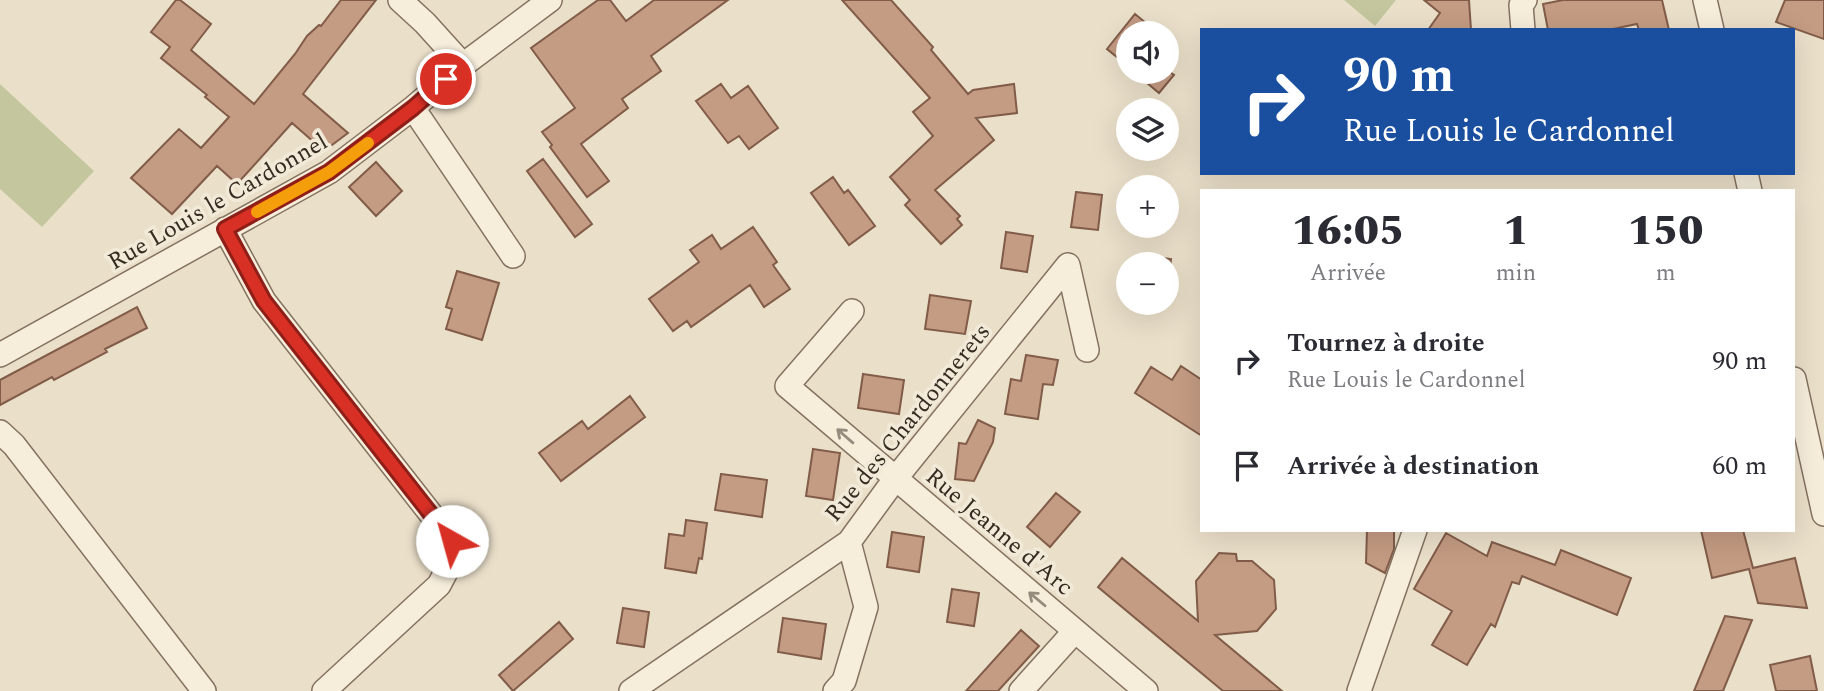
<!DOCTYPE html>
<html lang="fr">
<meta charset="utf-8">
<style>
body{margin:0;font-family:Spectral,serif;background:#f2f2f3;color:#2b2b33;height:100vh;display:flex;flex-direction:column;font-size:26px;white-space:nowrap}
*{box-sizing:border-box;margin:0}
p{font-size:23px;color:#7c7c81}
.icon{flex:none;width:38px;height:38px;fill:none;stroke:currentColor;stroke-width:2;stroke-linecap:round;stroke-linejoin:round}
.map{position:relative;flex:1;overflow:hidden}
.drawer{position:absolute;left:1200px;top:189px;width:595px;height:343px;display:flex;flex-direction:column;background:#fff;border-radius:0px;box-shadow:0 7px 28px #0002}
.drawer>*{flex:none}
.guide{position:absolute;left:1200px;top:28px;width:595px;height:147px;border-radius:0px;box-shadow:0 7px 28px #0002;background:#1a4fa0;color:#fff;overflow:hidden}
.fabs{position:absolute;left:1116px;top:21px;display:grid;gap:14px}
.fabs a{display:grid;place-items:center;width:63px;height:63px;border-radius:50%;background:#fff;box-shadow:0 7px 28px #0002;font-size:35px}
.pin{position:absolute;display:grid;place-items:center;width:60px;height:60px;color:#fff;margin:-30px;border:4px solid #fff;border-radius:50%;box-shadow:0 2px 7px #0007}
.me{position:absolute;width:77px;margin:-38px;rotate:322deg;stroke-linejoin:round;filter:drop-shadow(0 0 5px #0008)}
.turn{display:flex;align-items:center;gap:24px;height:147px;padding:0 28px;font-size:32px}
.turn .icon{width:91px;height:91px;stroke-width:2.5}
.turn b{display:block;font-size:49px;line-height:60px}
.eta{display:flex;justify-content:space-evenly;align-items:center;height:119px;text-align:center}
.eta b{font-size:42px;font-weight:800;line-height:49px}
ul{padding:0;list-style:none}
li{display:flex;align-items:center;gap:21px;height:105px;padding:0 28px}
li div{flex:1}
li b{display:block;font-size:26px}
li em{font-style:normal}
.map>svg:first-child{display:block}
.green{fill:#c4c79e}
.building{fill:#c49b83;stroke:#815c48;stroke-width:2}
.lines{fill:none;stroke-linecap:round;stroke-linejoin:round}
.minor-casing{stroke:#847260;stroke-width:26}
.minor{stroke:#f6eddb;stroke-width:23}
.oneway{stroke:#968c7e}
.route-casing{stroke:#8d1f18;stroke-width:18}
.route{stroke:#d93025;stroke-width:12}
.slow{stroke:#f59e0b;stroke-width:12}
.labels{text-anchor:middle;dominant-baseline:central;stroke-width:7;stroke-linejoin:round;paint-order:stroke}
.street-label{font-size:24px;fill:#372b21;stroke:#f2ead8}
</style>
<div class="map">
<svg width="1824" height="691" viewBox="0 0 1824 691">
<rect width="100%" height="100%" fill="#eadfc9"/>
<path class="green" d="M1344,0h52l-21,26z
M0,84l94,87 -52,56 -42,-38z"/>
<path class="building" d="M176,0h4l31,24 -20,26 63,54 41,-50 12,-18 12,-11 2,1 20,-26h35l-73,94 45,39 -24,18 -32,-28 -55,61 -20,-18 -45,48 -41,-36 48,-49 22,19 28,-31 -24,-20 2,-2 -46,-37 9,-11 -19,-15z
M598,0h12l16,21 28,-21h74l-77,56 10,15 -39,28 6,9 -47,36 28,37 -22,16 -37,-50 2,-2 -10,-13 33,-24 -44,-60z
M842,0h49l42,47 -2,3 37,44 5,-4 41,-6 3,29 -41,5 18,22 -59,50 25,26 -3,3 5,6 -21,19 -36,-39 5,-5 -20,-23 43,-41 -20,-24 17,-14z
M1424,0h45l2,30h-43l12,-17z
M1563,0h99l7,30h-30l-2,-6 -29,6h-60l-5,-26z
M1785,0h39v39l-48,-17z
M1135,14l23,19h-29v34l-22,-18z
M1167,70l7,5 -15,18 -25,-21h33z
M721,84l10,14 17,-12 30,42 -29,21 -10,-13 -11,7 -32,-42z
M543,159l49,65 -17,13 -48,-66z
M376,162l26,29 -26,25 -27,-29z
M833,177l11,16 4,-3 27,36 -26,19 -38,-52z
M1076,192l26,3 -4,35 -27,-3z
M753,227l24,35 -4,3 17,24 -26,18 -14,-22 -59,42 -4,-6 -14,10 -24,-32 50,-37 -9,-12 22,-15 9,14z
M1006,232l27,4 -6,36 -26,-4z
M1139,255l32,4 -4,32v-27h-29z
M457,271l42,12 -17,57 -36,-11 6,-20 -6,-2z
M930,295l41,6 -6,33 -40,-5z
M137,307l10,21 -42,21 2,3 -53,28 -2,-3 -52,28v-25z
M1026,355l32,5 -5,25 -10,-1 -5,35 -33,-5 6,-35 10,2z
M1181,366l21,14v56l-67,-43 16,-26 21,13z
M863,374l41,6 -5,34 -41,-6z
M630,396l15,21 -84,64 -22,-28 43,-32 6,8z
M978,420l17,8 -2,14 -19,39 -19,-2 4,-36 7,1z
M813,449l27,4 -7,47 -27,-4z
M721,474l46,6 -5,37 -47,-7z
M1056,493l24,19 -30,35 -23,-20z
M686,520l21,3 -5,36 -3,-1 -3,15 -31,-5 4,-34 15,2z
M1367,530h27v19l-9,24 -19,-10z
M1701,530h42l10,38 42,-10 12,50 -49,-5 -9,-34 -37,9z
M892,532l32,5 -5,35 -32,-5z
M1446,533l41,23 5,-14 63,23 6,-15 70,28 -14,37 -95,-39 -3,8 -7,-2 -17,45 -4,-3 -24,41 -35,-20 20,-34 -38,-22z
M1219,553l17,1 1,7h15l22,19 2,29 -19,22 -42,4 67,56h-59l-125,-104 24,-29 76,63 -2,-40z
M952,589l27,4 -5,33 -27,-4z
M623,608l26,4 -5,35 -27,-4z
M1725,616l27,4 -29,71h-29z
M783,618l43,6 -5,35 -43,-7z
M559,622l14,17 -60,52 -14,-16z
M1021,630l18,16 -41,45h-32z
M1810,656l7,35h-41l-6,-26z"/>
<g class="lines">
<g class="minor-casing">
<path id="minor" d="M400,0l25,23 38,42
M1705,0l7,30
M1523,30l-2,-25 4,-5
M413,108l100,148
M1746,173l4,18
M225,229l39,72 188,240 -3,25 -10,19 -115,106
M852,311l-65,75 359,305
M0,355l329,-183 84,-64 50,-43 87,-65
M1794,379l30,135
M0,432l14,13 190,246
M631,691l218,-149 46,-63 173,-214 19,85
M835,691l9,-10 22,-74 -17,-65
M1021,691l54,-60
M1359,691l56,-161"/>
</g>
<use href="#minor" class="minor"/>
</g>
<defs><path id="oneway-shaft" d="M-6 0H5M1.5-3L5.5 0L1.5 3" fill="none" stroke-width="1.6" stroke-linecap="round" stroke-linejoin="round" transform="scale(1.75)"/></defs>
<g class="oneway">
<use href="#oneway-shaft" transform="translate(845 436) rotate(-139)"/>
<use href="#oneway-shaft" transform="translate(1037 599) rotate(-140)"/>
</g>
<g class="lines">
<g class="route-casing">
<path id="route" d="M446,79l-33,29 -84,64 -104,57 39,72 188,240"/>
</g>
<use href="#route" class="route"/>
<path class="slow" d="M257,212l72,-40 39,-29"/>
</g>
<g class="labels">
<g class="street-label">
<text transform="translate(218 202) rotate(-30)">Rue Louis le Cardonnel</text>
<text transform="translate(908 423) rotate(-51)">Rue des Chardonnerets</text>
<text transform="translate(999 532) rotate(40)">Rue Jeanne d'Arc</text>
</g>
</g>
</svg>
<div class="fabs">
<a><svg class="icon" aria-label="sound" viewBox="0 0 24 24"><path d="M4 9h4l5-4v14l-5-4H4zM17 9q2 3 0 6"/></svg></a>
<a><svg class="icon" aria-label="layers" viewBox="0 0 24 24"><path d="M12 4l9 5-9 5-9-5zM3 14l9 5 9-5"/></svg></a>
<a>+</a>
<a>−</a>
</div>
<div class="pin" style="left:446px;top:79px;background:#d93025"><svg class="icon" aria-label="arrive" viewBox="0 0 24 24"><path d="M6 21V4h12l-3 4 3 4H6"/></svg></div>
<svg class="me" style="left:452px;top:541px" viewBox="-20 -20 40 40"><circle r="19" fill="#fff"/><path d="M0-13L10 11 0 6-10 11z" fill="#d93025"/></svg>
<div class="guide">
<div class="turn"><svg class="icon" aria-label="right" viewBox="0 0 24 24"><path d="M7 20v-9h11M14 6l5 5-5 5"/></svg><div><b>90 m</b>Rue Louis le Cardonnel</div></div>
</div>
<section class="drawer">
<div class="eta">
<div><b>16:05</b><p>Arrivée</p></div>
<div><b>1</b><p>min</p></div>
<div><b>150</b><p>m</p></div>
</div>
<ul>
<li><svg class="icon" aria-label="right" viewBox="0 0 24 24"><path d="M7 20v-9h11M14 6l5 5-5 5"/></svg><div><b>Tournez à droite</b><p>Rue Louis le Cardonnel</p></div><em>90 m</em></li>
<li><svg class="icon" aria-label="arrive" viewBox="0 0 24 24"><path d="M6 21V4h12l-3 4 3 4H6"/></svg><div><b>Arrivée à destination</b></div><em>60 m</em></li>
</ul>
</section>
</div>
